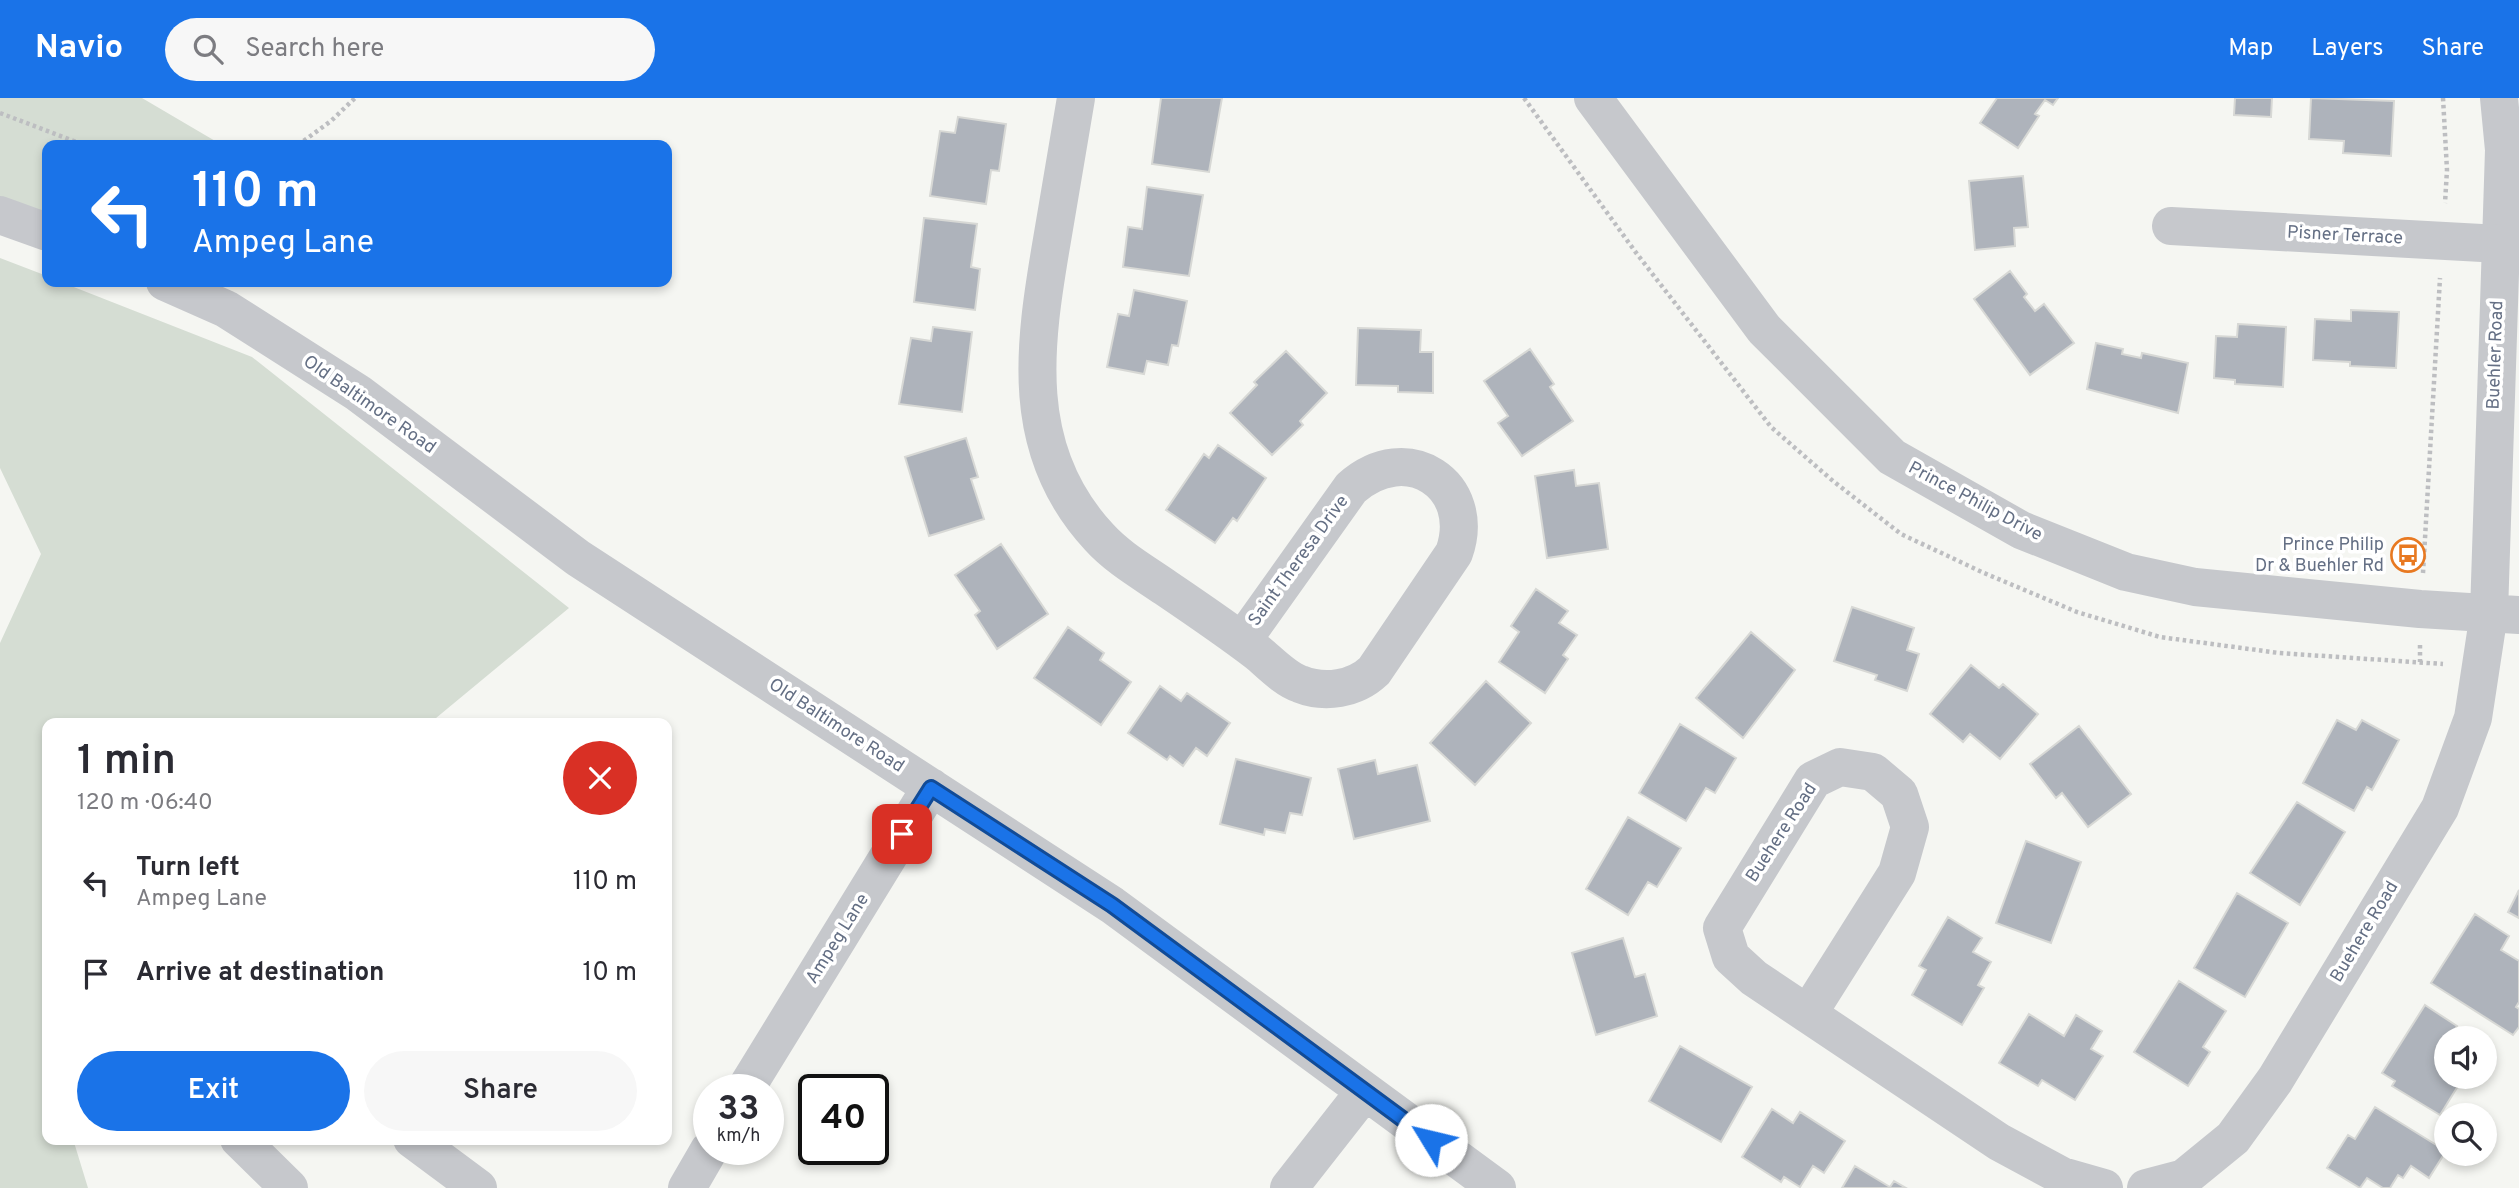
<!DOCTYPE html>
<meta charset="utf-8">
<style>
body{margin:0;font-family:Overpass,sans-serif;background:#f7f7f7;color:#2b2b33;height:100vh;display:flex;flex-direction:column;font-size:26px;white-space:nowrap}
*{box-sizing:border-box;margin:0}
p{font-size:23px;color:#7c7c81}
.icon{flex:none;width:38px;height:38px;fill:none;stroke:currentColor;stroke-width:2;stroke-linecap:round;stroke-linejoin:round}
.map{position:relative;flex:1;overflow:hidden}
.panel{position:absolute;left:42px;top:620px;width:630px;height:427px;display:flex;flex-direction:column;background:#fff;border-radius:14px;box-shadow:0 4px 10px #0003}
.panel>*{flex:none}
.banner{position:absolute;left:42px;top:42px;width:630px;height:147px;border-radius:14px;box-shadow:0 4px 10px #0003;background:#1a73e8;color:#fff;overflow:hidden}
.controls{position:absolute;left:2434px;top:928px;display:grid;gap:14px}
.controls a{display:grid;place-items:center;width:63px;height:63px;border-radius:50%;background:#fff;box-shadow:0 4px 10px #0003;font-size:35px}
.speed{position:absolute;left:693px;top:976px;display:flex;gap:14px;font-size:35px;font-weight:700;text-align:center}
.speed>*{display:grid;place-content:center;width:91px;height:91px;border-radius:50%;background:#fff;box-shadow:0 4px 10px #0003;line-height:1}
.speed small{font-size:18px;font-weight:400}
.speed .limit{border:4px solid #111;border-radius:10px;background:#fff;color:#111}
.pin{position:absolute;display:grid;place-items:center;width:60px;height:60px;color:#fff;margin:-30px;border-radius:14px;box-shadow:0 4px 10px #0006}
.me{position:absolute;width:77px;margin:-38px;rotate:306deg;stroke-linejoin:round;filter:drop-shadow(0 0 5px #0008)}
.turn{display:flex;align-items:center;gap:24px;height:147px;padding:0 35px;font-size:32px}
.turn .icon{width:91px;height:91px;stroke-width:2.5}
.turn b{display:block;font-size:49px;line-height:60px}
.round{display:grid;place-items:center;flex:none;width:74px;height:74px;border-radius:37px;background:#f7f7f7}
.head{display:flex;align-items:center;justify-content:space-between;height:119px;padding:0 35px}
h1{font-size:42px;font-weight:600;line-height:52px}
.cta{display:flex;gap:14px;margin-top:auto;padding:14px 35px}
.cta a{flex:1;height:80px;border-radius:42px;background:#1a73e8;color:#fff;font-size:28px;font-weight:600;line-height:80px;text-align:center}
.cta a+a{background:#f7f7f7;color:#2b2b33}
ul{padding:0;list-style:none}
li{display:flex;align-items:center;gap:21px;height:91px;padding:0 35px}
li div{flex:1}
li b{display:block;font-size:26px}
li em{font-style:normal}
header{display:flex;align-items:center;gap:42px;box-sizing:border-box;height:98px;padding:0 35px;background:#1a73e8;color:#fff}
header strong{font-size:33px}
nav{display:flex;gap:38px;margin-inline-start:auto;font-size:24px}
.search{width:490px;height:63px;background:#f7f7f7;display:flex;align-items:center;gap:18px;box-sizing:border-box;padding:0 24px;border-radius:38px;color:#7c7c81;font-size:26px}
.map>svg:first-child{display:block}
.green{fill:#d5ddd3}
.building{fill:#aeb3bb;stroke:#d7d8d5;stroke-width:2}
.lines{fill:none;stroke-linecap:round;stroke-linejoin:round}
.path{stroke:#bdbec1;stroke-width:4.5;stroke-dasharray:3.5 3.5;stroke-linecap:butt}
.minor{stroke:#c6c8cc;stroke-width:38}
.route-casing{stroke:#114b97;stroke-width:18}
.route{stroke:#1a73e8;stroke-width:12}
.labels{text-anchor:middle;dominant-baseline:central;stroke-width:7;stroke-linejoin:round;paint-order:stroke}
.street-label{font-size:18px;fill:#646f84;stroke:#fff}
.poi-label{font-size:18px;fill:#646f84;stroke:#fff;text-anchor:end}
</style>
<header>
<strong>Navio</strong>
<div class="search"><svg class="icon" aria-label="search" viewBox="0 0 24 24"><circle cx="10" cy="10" r="6"/><path d="M15 15l6 6"/></svg>Search here</div>
<nav><a>Map</a><a>Layers</a><a>Share</a></nav>
</header>
<div class="map">
<svg width="2519" height="1090" viewBox="0 0 2519 1090">
<rect width="100%" height="100%" fill="#f5f6f2"/>
<path class="green" d="M0,0h142l80,47h-175v87l-47,-17z
M0,160l47,18v6h14l191,75 317,251 -139,115h-383v316l-5,4 5,17v79h26l15,49h-88v-545l41,-89 -41,-86z"/>
<path class="building" d="M1161,0h61l-13,74 -57,-8z
M1997,0h61l-5,7 -8,-5 -10,14 4,2 -21,32 -38,-25z
M2235,0h37l-1,19 -37,-2z
M2311,0l83,3 -3,55 -48,-3 1,-12 -35,-2z
M958,19l48,7 -7,47 -8,-1 -5,34 -56,-8 10,-65 15,2z
M2023,78l5,51 -14,1 1,18 -40,4 -6,-69z
M1147,89l56,8 -14,81 -66,-9 5,-40 14,2z
M924,120l53,6 -6,43 9,2 -5,41 -61,-8z
M2010,173l17,23 -3,3 11,14 9,-7 30,39 -44,32 -56,-76z
M1134,192l53,11 -9,45 -6,-1 -4,20 -21,-4 -3,13 -37,-7 11,-53 11,2z
M2351,212l48,2 -3,56 -46,-2v-4l-37,-2 2,-41 36,2z
M2238,226l48,3 -3,60 -48,-3v-4l-21,-2 2,-42 21,1z
M933,229l39,5 -10,80 -63,-8 12,-66 20,3z
M1358,230l63,2 -1,22h13v41l-35,-1v-6l-42,-1z
M2096,245l27,6 -1,5 19,4 1,-5 46,10 -10,50 -91,-24z
M1530,251l24,35 -4,3 23,34 -51,35 -24,-33 10,-7 -24,-35z
M1286,253l41,42 -27,28 3,4 -31,30 -42,-42 27,-28 -3,-3z
M966,340l12,39 -7,2 13,40 -55,17 -24,-79z
M1218,347l48,33 -29,43 -4,-3 -18,25 -49,-33 38,-56 5,4z
M1574,372l2,16 23,-3 9,66 -61,9 -12,-82z
M1001,446l47,70 -51,35 -22,-34 5,-4 -25,-36z
M1536,491l32,22 -9,12 18,12 -14,20 5,4 -23,34 -46,-31 20,-30 -8,-6z
M1852,509l62,21 -7,22 12,4 -12,37 -32,-11 2,-5 -43,-14z
M1068,529l36,26 -4,7 31,22 -30,43 -67,-47z
M1751,534l44,38 -52,68 -47,-40z
M1971,567l28,23 4,-4 35,30 -38,45 -30,-25 -7,8 -33,-28z
M1486,583l45,42 -56,62 -45,-42z
M1160,588l21,15 6,-8 43,30 -23,33 -11,-8 -13,18 -13,-10 -3,4 -39,-27z
M2337,622l19,10 6,-10 37,20 -27,50 -5,-3 -13,24 -51,-28z
M1680,626l56,34 -21,35 -9,-5 -20,33 -47,-28z
M2079,628l52,68 -43,33 -26,-34 -6,5 -26,-34z
M1236,661l75,19 -9,37 -12,-2 -5,20 -20,-4 -1,6 -44,-11z
M1375,662l3,14 39,-9 13,56 -76,18 -16,-70z
M2297,704l48,30 -45,73 -50,-32z
M1628,719l53,31 -24,39 -9,-5 -20,33 -42,-26z
M2026,743l55,21 -30,81 -55,-20z
M2519,792v28l-11,-6z
M2237,795l51,30 -43,74 -51,-29z
M2475,816l34,22 -8,14 18,11v41l-3,5 3,2v18l-6,8 -82,-52z
M1948,819l34,21 -9,14 18,10 -13,23 6,3 -22,37 -50,-30 14,-25 -7,-4z
M1623,840l12,39 10,-3 12,42 -61,19 -24,-82z
M2179,883l47,30 -23,36 7,5 -22,34 -54,-34z
M2425,907l32,21 -7,12h-4v38l17,2 -23,37 -48,-29 3,-5 -13,-8z
M2029,916l35,22 12,-21 26,16 -11,18 12,7 -28,44 -33,-20 -4,6 -39,-23z
M1680,948l72,41 -31,55 -72,-41z
M2375,1009l71,44 -17,27 -18,-12 -8,12 -5,-3 -8,13h-7l-16,-10 -7,10 -33,-20 21,-33 7,4z
M1772,1011l21,14 7,-11 45,29 -21,32 -11,-7 -13,21 -16,-10 -3,5 -39,-25z
M1855,1068l35,21 4,-6 12,7h-64z"/>
<g class="lines">
<path class="path" d="M1524,0l113,156 134,173 62,54 68,53 83,39 93,39 83,25 119,16 164,11
M2443,0l4,72 -2,33
M0,15l84,32
M298,47l33,-24 24,-23
M2423,475l17,-295
M2420,547v17"/>
<path class="minor" d="M1076,0c-8,47 -16,94 -24,142 -18,105 -34,210 47,297 19,21 44,35 67,51 31,21 62,42 92,65 12,10 27,26 42,31 25,10 55,5 74,-13l80,-118c24,-68 -47,-115 -103,-65l-109,153
M1593,0l171,231 128,128 129,73 105,42 69,15 225,22 99,6
M0,117l47,17
M2171,128l348,19
M165,184l61,27 132,84 220,165 534,347 385,283
M1808,916l89,-141 13,-46 -11,-33 -26,-22 -33,-5 -27,13 -91,148 9,29 23,21 245,164 63,34 42,12
M745,992l186,-303
M239,1041l50,49
M412,1041l66,49
M687,1090l22,-38
M1289,1090l76,-97
M2146,1090l38,-10 49,-40 42,-58 165,-272 33,-90 16,-105 15,-463 -5,-52"/>
</g>
<g class="lines">
<g class="route-casing">
<path id="route" d="M902,736l29,-46 181,117 319,235"/>
</g>
<use href="#route" class="route"/>
</g>
<defs>
<g id="bus-ring" transform="scale(1.75)"><circle r="9.5" fill="#fff" stroke="#e87921" stroke-width="1.5"/><path d="M-5-6H5V4H4V6H2V4H-2V6H-4V4H-5ZM-3.5-4V0h7V-4ZM-3.5 1.2v1.5H-2V1.2ZM2 1.2v1.5H3.5V1.2Z" fill="#e87921"/></g>
</defs>
<g fill-rule="evenodd">
<use href="#bus-ring" x="2408" y="457"/>
</g>
<g class="labels">
<g class="street-label">
<text transform="translate(2345 138) rotate(3)">Pisner Terrace</text>
<text transform="translate(2496 257) rotate(-88)">Buehler Road</text>
<text transform="translate(369 307) rotate(35)">Old Baltimore Road</text>
<text transform="translate(1975 404) rotate(28)">Prince Philip Drive</text>
<text transform="translate(1299 463) rotate(-54)">Saint Theresa Drive</text>
<text transform="translate(836 628) rotate(33)">Old Baltimore Road</text>
<text transform="translate(1782 735) rotate(-57)">Buehere Road</text>
<text transform="translate(2365 834) rotate(-59)">Buehere Road</text>
<text transform="translate(838 841) rotate(-58)">Ampeg Lane</text>
</g>
<g class="poi-label">
<text x="2384" y="447">Prince Philip<tspan x="2384" dy="21">Dr &amp; Buehler Rd</tspan></text>
</g>
</g>
</svg>
<div class="controls">
<a><svg class="icon" aria-label="sound" viewBox="0 0 24 24"><path d="M4 9h4l5-4v14l-5-4H4zM17 9q2 3 0 6"/></svg></a>
<a><svg class="icon" aria-label="search" viewBox="0 0 24 24"><circle cx="10" cy="10" r="6"/><path d="M15 15l6 6"/></svg></a>
</div>
<div class="speed"><div>33<small>km/h</small></div><div class="limit">40</div></div>
<div class="pin" style="left:902px;top:736px;background:#d93025"><svg class="icon" aria-label="arrive" viewBox="0 0 24 24"><path d="M6 21V4h12l-3 4 3 4H6"/></svg></div>
<svg class="me" style="left:1431px;top:1042px" viewBox="-20 -20 40 40"><circle r="19" fill="#fff"/><path d="M0-13L10 11 0 6-10 11z" fill="#1a73e8"/></svg>
<div class="banner">
<div class="turn"><svg class="icon" aria-label="left" viewBox="0 0 24 24"><path d="M17 20v-9H6M10 6l-5 5 5 5"/></svg><div><b>110 m</b>Ampeg Lane</div></div>
</div>
<section class="panel">
<div class="head"><div><h1>1 min</h1><p>120 m · 06:40</p></div><a class="round" style="background:#d93025;color:#fff"><svg class="icon" aria-label="close" viewBox="0 0 24 24"><path d="M6 6l12 12M18 6L6 18"/></svg></a></div>
<ul>
<li><svg class="icon" aria-label="left" viewBox="0 0 24 24"><path d="M17 20v-9H6M10 6l-5 5 5 5"/></svg><div><b>Turn left</b><p>Ampeg Lane</p></div><em>110 m</em></li>
<li><svg class="icon" aria-label="arrive" viewBox="0 0 24 24"><path d="M6 21V4h12l-3 4 3 4H6"/></svg><div><b>Arrive at destination</b></div><em>10 m</em></li>
</ul>
<div class="cta"><a>Exit</a><a>Share</a></div>
</section>
</div>
